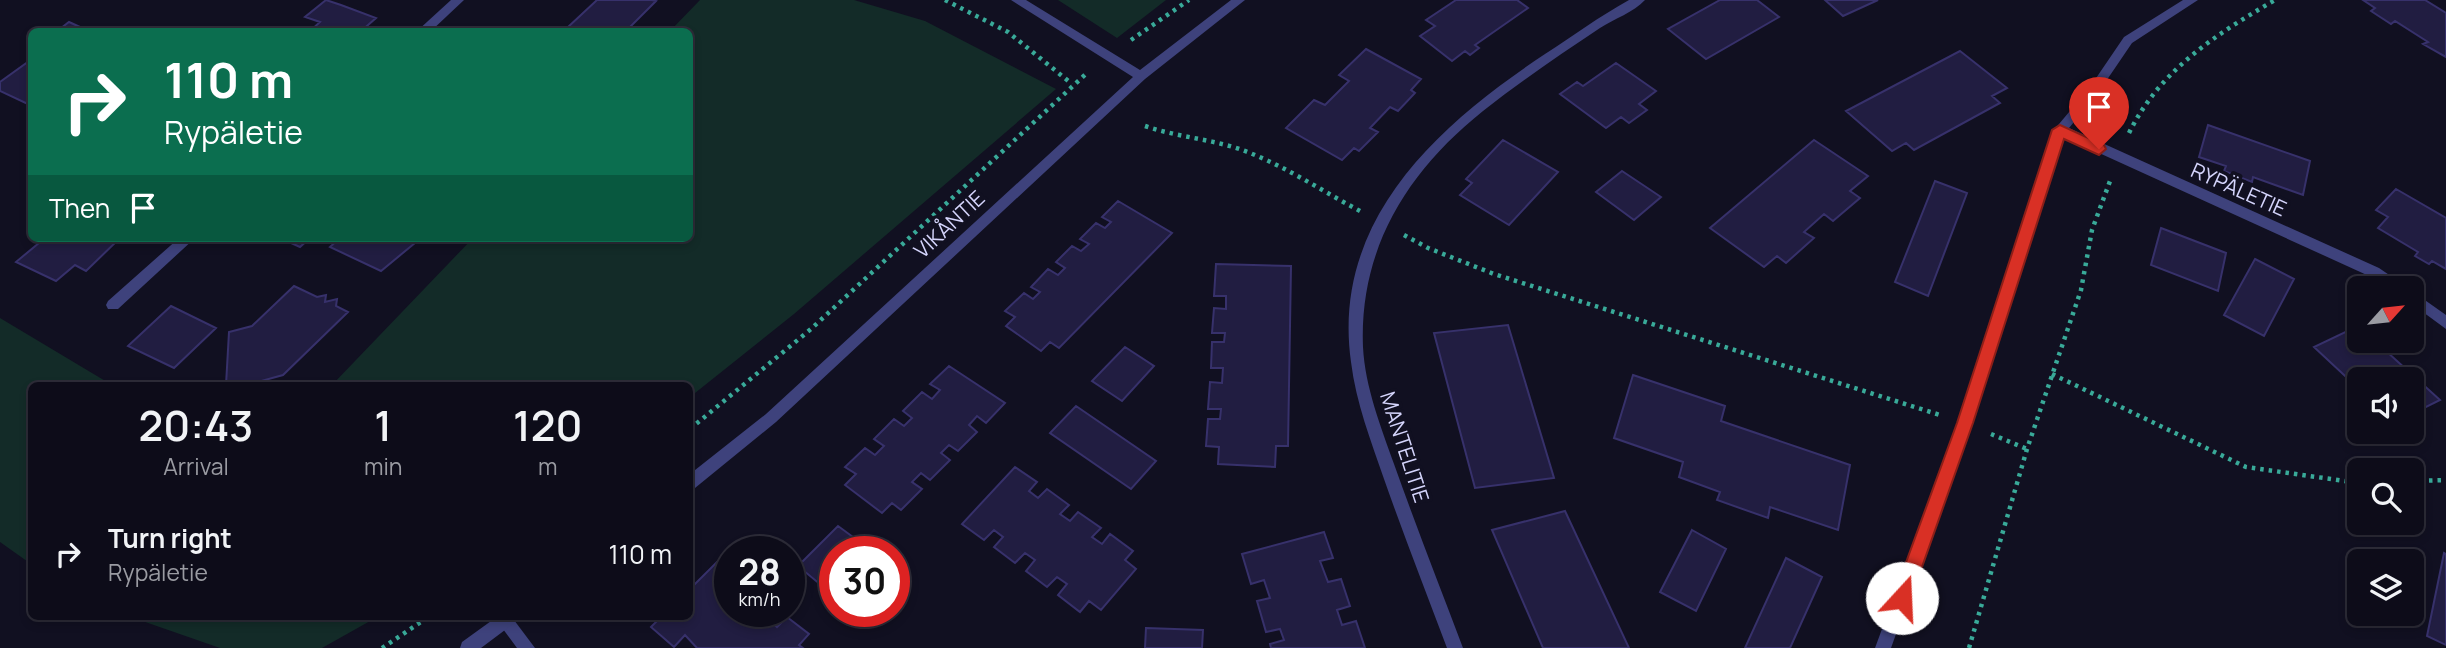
<!DOCTYPE html>
<meta charset="utf-8">
<style>
body{margin:0;font-family:Manrope,sans-serif;background:#161522;color:#f1f3f6;height:100vh;display:flex;flex-direction:column;font-size:26px;white-space:nowrap}
*{box-sizing:border-box;margin:0}
p{font-size:23px;color:#9a9ba2}
.icon{flex:none;width:38px;height:38px;fill:none;stroke:currentColor;stroke-width:2;stroke-linecap:round;stroke-linejoin:round}
.map{position:relative;flex:1;overflow:hidden}
.details{position:absolute;left:28px;top:382px;width:665px;height:238px;display:flex;flex-direction:column;background:#0d0c19;border-radius:10px;box-shadow:0 4px 10px #0003,0 0 0 2px #2d2c38}
.details>*{flex:none}
.hud{position:absolute;left:28px;top:28px;width:665px;height:214px;border-radius:10px;box-shadow:0 4px 10px #0003,0 0 0 2px #2d2c38;background:#0b6e4f;color:#fff;overflow:hidden}
.needle{width:46px;rotate:63deg}
.tools{position:absolute;left:2347px;top:276px;display:grid;gap:14px}
.tools a{display:grid;place-items:center;width:77px;height:77px;border-radius:10px;background:#0d0c19;box-shadow:0 4px 10px #0003,0 0 0 2px #2d2c38;font-size:35px}
.speed{position:absolute;left:714px;top:536px;display:flex;gap:14px;font-size:35px;font-weight:700;text-align:center}
.speed>*{display:grid;place-content:center;width:91px;height:91px;border-radius:50%;background:#0d0c19;box-shadow:0 4px 10px #0003,0 0 0 2px #2d2c38;line-height:1}
.speed small{font-size:18px;font-weight:400}
.speed .limit{border:10px solid #d22;background:#fff;color:#111}
.pin{position:absolute;display:grid;place-items:center;width:60px;height:60px;color:#fff;margin:-72px -30px;border-radius:50% 50% 50% 0;rotate:-45deg;box-shadow:0 0 7px #0007}
.pin .icon{rotate:45deg}
.me{position:absolute;width:77px;margin:-38px;rotate:20deg;stroke-linejoin:round;filter:drop-shadow(0 0 5px #0008)}
.turn{display:flex;align-items:center;gap:24px;height:147px;padding:0 21px;font-size:32px}
.turn .icon{width:91px;height:91px;stroke-width:2.5}
.turn b{display:block;font-size:49px;line-height:60px}
.then{display:flex;align-items:center;height:66px;padding:0 21px;background:#0003;gap:14px;font-size:26px}
.eta{display:flex;justify-content:space-evenly;align-items:center;height:119px;text-align:center}
.eta b{font-size:42px;font-weight:600;line-height:49px}
ul{padding:0;list-style:none}
li{display:flex;align-items:center;gap:21px;height:105px;padding:0 21px}
li div{flex:1}
li b{display:block;font-size:26px}
li em{font-style:normal}
.map>svg:first-child{display:block}
.green{fill:#132b28}
.building{fill:#211d41;stroke:#37316b;stroke-width:2}
.lines{fill:none;stroke-linecap:round;stroke-linejoin:round}
.path{stroke:#39aa99;stroke-width:4.5;stroke-dasharray:3.5 5;stroke-linecap:butt}
.minor{fill:#3e427c;fill-rule:evenodd}
.tertiary{fill:#3e427c;fill-rule:evenodd}
.route{fill:#d93025;stroke:#8d1f18;stroke-width:2}
.labels{text-anchor:middle;dominant-baseline:central;stroke-width:7;stroke-linejoin:round;paint-order:stroke}
.street-label{font-size:21px;fill:#d4d4fb;stroke:#111021}
</style>
<div class="map">
<svg width="2446" height="648" viewBox="0 0 2446 648">
<rect width="100%" height="100%" fill="#111021"/>
<path class="green" d="M700,0h154l71,21 131,68 -262,225 -104,83v-12h-358l141,-147h217v-206l-20,-1z
M1058,0h108l-49,38z
M0,318l112,67h-80l-1,179 -31,-22z
M128,616h251l-57,32h-102z"/>
<path class="building" d="M326,0l15,5 35,13 -16,14h-51l11,-10 -15,-5z
M597,0h55l4,1 -31,31h-49l-9,-4z
M1456,0h61l11,8 -53,37 4,3 -9,7 -5,-4 -13,10 -32,-25 15,-10 -9,-6z
M1720,0h37l22,17 -73,42 -38,-30z
M1825,0h53l-35,16z
M2363,0h62l21,13v44l-23,-13 5,-2 -33,-21 -4,3 -20,-13 4,-3z
M69,22l22,10h-35z
M1366,49l55,30 -10,11 4,3 -17,18 -8,-4 -20,21 8,4 -19,19 -5,-3 -12,12 -56,-32 28,-28 11,5 24,-24 -10,-6z
M1960,51l47,37 -15,8 8,7 -86,47 -8,-7 -14,8 -46,-40z
M32,59v44l-2,2 -30,-14v-9z
M1616,63l40,28 -17,13 8,6 -18,13 -8,-6 -15,11 -46,-34 17,-12 6,4z
M2208,125l102,36 -7,34 -50,-18 -1,5 -28,-11 2,-5 -27,-9z
M1503,140l55,32 -49,53 -49,-30 12,-12 -6,-4z
M1814,140l54,36 -18,15 10,7 -27,23 -9,-7 -20,18 10,6 -28,25 -9,-7 -13,11 -54,-39z
M1622,171l39,26 -27,23 -38,-28z
M1935,181l32,12 -39,103 -33,-14z
M2396,189l50,29v51l-14,-8 -3,3 -14,-8 3,-4 -40,-24 10,-11 -12,-7z
M1118,201l54,32 -113,115 -9,-6 -9,9 -35,-25 9,-9 -10,-6 19,-18 9,6 7,-7 -9,-5 17,-18 10,6 7,-7 -9,-6 16,-16 9,5 8,-7 -9,-5 16,-16 9,5 6,-6 -9,-5z
M2161,228l65,25 -8,38 -67,-26z
M45,238h75l-34,33 -11,-6 -19,16 -40,-19z
M280,238h30l-10,9z
M340,238h81l-40,33 -51,-24z
M2255,259l39,20 -30,57 -40,-21z
M1216,264l75,2 -3,180h-12l-1,21 -57,-3 1,-17 -13,-1 2,-27h12l1,-10h-13l2,-27 12,1 1,-15h-12l1,-26h12l1,-9h-13l2,-25 12,1v-13h-12z
M294,286l23,11 9,-2 -1,7 12,-3 -1,7 12,6 -65,63 -36,10h-21l3,-53 23,-6z
M171,306l45,22 -42,40 -46,-22z
M1508,325l46,153 -79,10 -41,-155z
M2358,326l1,15h16l65,59 -28,14v-34h-53v9l-45,-42z
M1125,347l29,19 -32,35 -30,-20z
M949,366l56,37 -19,20 -9,-7 -8,9 8,7 -19,19 -9,-6 -8,8 9,7 -20,20 -9,-7 -9,9 10,7 -21,21 -9,-7 -10,10 -37,-28 11,-11 -11,-7 20,-19 10,7 9,-9 -10,-7 20,-20 10,7 8,-8 -9,-7 19,-19 10,7 8,-9 -10,-6z
M1633,375l92,31 -4,15 129,44 -12,65 -68,-23 -2,11 -51,-18 3,-8 -41,-15 4,-15 -69,-24z
M1076,406l80,55 -25,28 -81,-56z
M1015,467l22,15 -8,9 9,7 9,-9 22,16 -9,9 10,7 8,-9 23,16 -9,9 10,7 8,-10 23,17 -8,9 11,9 -35,41 -12,-9 -9,11 -22,-17 9,-11 -10,-7 -10,10 -21,-16 9,-11 -10,-7 -10,10 -21,-16 9,-10 -9,-7 -10,10 -22,-16z
M1565,511l64,137h-86l-51,-118z
M838,526l30,22 -3,3h-30v31l-8,8 -29,-24z
M1692,530l34,19 -30,62 -36,-19z
M1324,532l9,26 -13,3 8,21 13,-3 9,27 -13,4 5,15 14,-4 9,27h-94l-1,-4 14,-4 -4,-11 -14,3 -9,-31 13,-3 -6,-18 -13,4 -9,-30z
M2444,553l2,1v91l-19,-9z
M1786,558l36,19 -32,71h-45z
M719,560l11,9v42h43l-7,6 11,10 10,-10 22,17 -10,11 4,3h-106l-12,-13 -11,12 -23,-20 11,-11h28v-27z
M1146,628l57,2 -1,18h-57z"/>
<g class="lines">
<path class="path" d="M945,0l63,32 64,52
M1131,40l58,-40
M1145,126c35,12 71,13 105,27 38,15 74,39 110,58
M2129,133c31,-63 86,-98 146,-133
M1404,235l24,13 66,26 446,141
M2052,374l194,93 113,16
M690,429l121,-100 277,-257
M1991,434l36,15
M2412,481l34,-1
M382,648l48,-32
M1969,648l58,-199 54,-159 11,-60 18,-49"/>
<path class="minor" d="M451,0h13l-34,32h-14z
M1629,0h16c-11,12 -31,19 -45,28 -39,26 -79,53 -117,83 -75,60 -124,137 -120,236 2,40 18,80 31,117 22,62 46,123 69,184h-16c-21,-56 -43,-112 -63,-169 -13,-38 -28,-76 -33,-117 -20,-142 87,-237 194,-308 28,-18 55,-38 84,-54z
M2183,0h15l-66,43 -34,50 -29,35 310,140 25,17 2,4h-18l-19,-13 -305,-139 -92,286 -81,225h-16l83,-225 96,-293 36,-43 34,-50z
M179,238h16l-77,71h-10l-2,-4 2,-4z
M2412,291l34,24v14l-34,-25z
M499,616h12l24,32h-18l-20,-27z"/>
<path class="tertiary" d="M1011,0h15l114,70 91,-70h14l-100,79 -369,343 -81,66 -5,2v-16l76,-60 367,-337z
M498,616h21l-2,5 -36,27h-21l2,-6z"/>
</g>
<path class="route" d="M2060,125l44,20 2,4 -7,6 -35,-16 -91,284 -62,175 -3,6 -6,3 -7,-3 -2,-6 64,-175 95,-293z"/>
<g class="labels">
<g class="street-label">
<text transform="translate(2239 189) rotate(24)">RYPÄLETIE</text>
<text transform="translate(949 224) rotate(-43)">VIKÅNTIE</text>
<text transform="translate(1405 447) rotate(72)">MANTELITIE</text>
</g>
</g>
</svg>
<div class="tools">
<a><svg class="needle" viewBox="-14 -14 28 28"><path d="M0-13l5 13h-10z" fill="#e53935"/><path d="M0 13l5-13h-10z" fill="#9a9ba2"/></svg></a>
<a><svg class="icon" aria-label="sound" viewBox="0 0 24 24"><path d="M4 9h4l5-4v14l-5-4H4zM17 9q2 3 0 6"/></svg></a>
<a><svg class="icon" aria-label="search" viewBox="0 0 24 24"><circle cx="10" cy="10" r="6"/><path d="M15 15l6 6"/></svg></a>
<a><svg class="icon" aria-label="layers" viewBox="0 0 24 24"><path d="M12 4l9 5-9 5-9-5zM3 14l9 5 9-5"/></svg></a>
</div>
<div class="speed"><div>28<small>km/h</small></div><div class="limit">30</div></div>
<div class="pin" style="left:2099px;top:149px;background:#d93025"><svg class="icon" aria-label="arrive" viewBox="0 0 24 24"><path d="M6 21V4h12l-3 4 3 4H6"/></svg></div>
<svg class="me" style="left:1902px;top:598px" viewBox="-20 -20 40 40"><circle r="19" fill="#fff"/><path d="M0-13L10 11 0 6-10 11z" fill="#d93025"/></svg>
<div class="hud">
<div class="turn"><svg class="icon" aria-label="right" viewBox="0 0 24 24"><path d="M7 20v-9h11M14 6l5 5-5 5"/></svg><div><b>110 m</b>Rypäletie</div></div>
<div class="then">Then<svg class="icon" aria-label="arrive" viewBox="0 0 24 24"><path d="M6 21V4h12l-3 4 3 4H6"/></svg></div>
</div>
<section class="details">
<div class="eta">
<div><b>20:43</b><p>Arrival</p></div>
<div><b>1</b><p>min</p></div>
<div><b>120</b><p>m</p></div>
</div>
<ul>
<li><svg class="icon" aria-label="right" viewBox="0 0 24 24"><path d="M7 20v-9h11M14 6l5 5-5 5"/></svg><div><b>Turn right</b><p>Rypäletie</p></div><em>110 m</em></li>
</ul>
</section>
</div>
